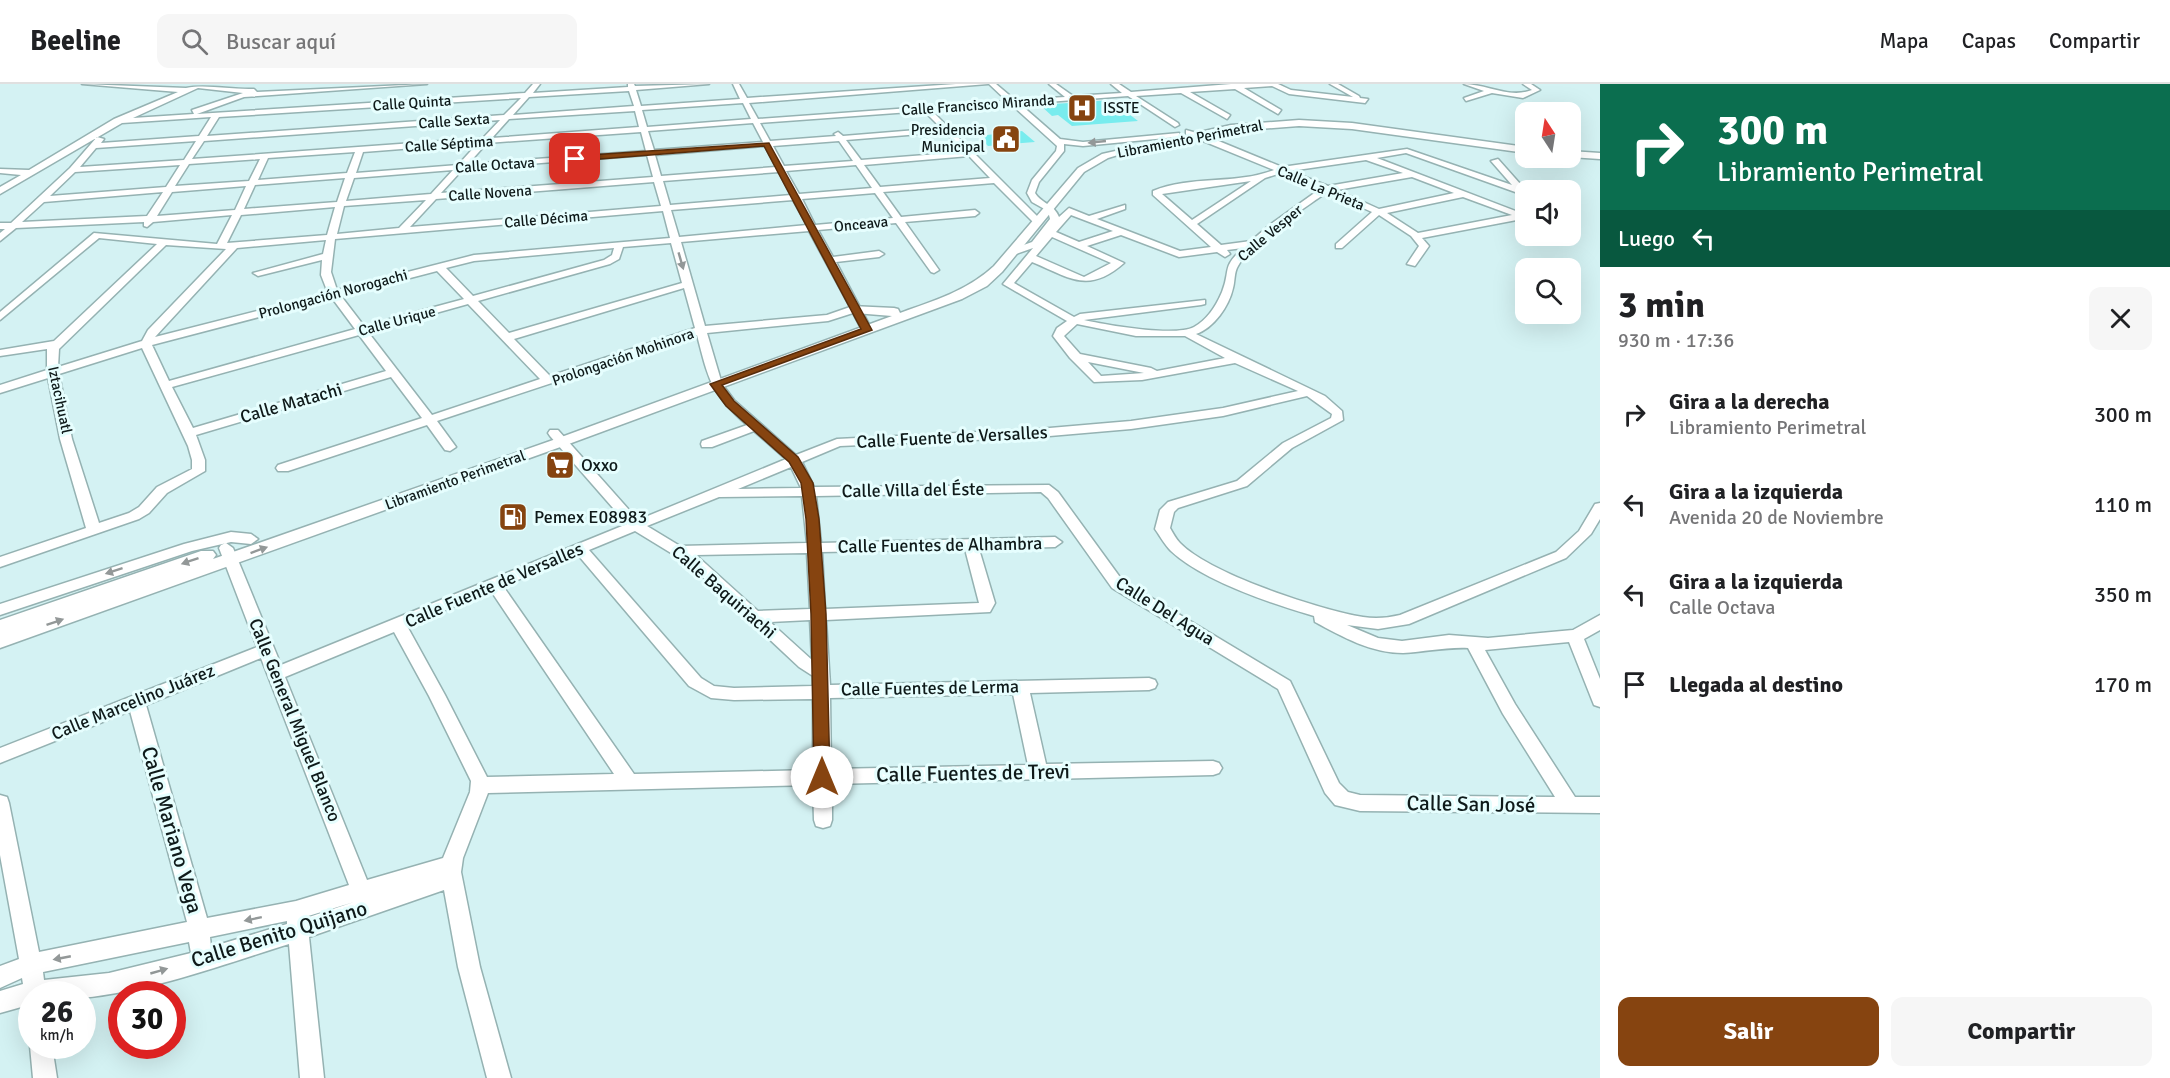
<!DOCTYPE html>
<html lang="es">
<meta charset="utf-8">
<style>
body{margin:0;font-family:Signika,sans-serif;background:#f6f6f6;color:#202124;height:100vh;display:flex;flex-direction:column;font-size:22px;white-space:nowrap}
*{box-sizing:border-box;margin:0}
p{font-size:20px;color:#757577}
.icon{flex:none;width:33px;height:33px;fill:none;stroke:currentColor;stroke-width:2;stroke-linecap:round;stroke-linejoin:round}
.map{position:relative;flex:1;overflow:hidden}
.side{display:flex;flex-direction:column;background:#fff;width:570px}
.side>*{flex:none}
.hud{background:#0b6e4f;color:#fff;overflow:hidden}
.needle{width:39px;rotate:348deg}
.fabs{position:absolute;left:1515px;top:18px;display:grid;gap:12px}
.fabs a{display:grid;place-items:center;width:66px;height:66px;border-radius:12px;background:#fff;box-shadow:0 6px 24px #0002;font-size:30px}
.speed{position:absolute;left:18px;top:897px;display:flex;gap:12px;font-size:30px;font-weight:700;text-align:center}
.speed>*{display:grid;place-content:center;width:78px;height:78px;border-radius:50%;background:#fff;box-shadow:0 6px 24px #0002;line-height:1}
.speed small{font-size:15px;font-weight:400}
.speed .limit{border:9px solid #d22;background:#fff;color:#111}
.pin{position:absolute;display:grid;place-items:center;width:51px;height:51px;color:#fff;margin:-26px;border-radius:12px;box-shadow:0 3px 9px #0006}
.me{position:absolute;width:66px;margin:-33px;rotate:0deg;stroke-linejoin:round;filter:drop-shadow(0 0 4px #0008)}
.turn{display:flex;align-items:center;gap:21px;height:126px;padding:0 18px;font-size:27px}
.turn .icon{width:78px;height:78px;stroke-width:2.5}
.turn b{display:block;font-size:42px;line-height:51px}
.then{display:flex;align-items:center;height:57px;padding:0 18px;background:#0003;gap:12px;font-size:22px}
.round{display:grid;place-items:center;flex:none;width:63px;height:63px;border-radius:12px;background:#f6f6f6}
.overview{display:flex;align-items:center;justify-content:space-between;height:102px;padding:0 18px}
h1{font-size:36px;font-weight:700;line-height:45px}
.action{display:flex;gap:12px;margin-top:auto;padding:12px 18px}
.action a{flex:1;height:69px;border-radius:12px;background:#864410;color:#fff;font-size:24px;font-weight:700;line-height:69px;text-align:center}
.action a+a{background:#f6f6f6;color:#202124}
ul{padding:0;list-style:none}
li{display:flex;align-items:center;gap:18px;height:90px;padding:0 18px}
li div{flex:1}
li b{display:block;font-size:22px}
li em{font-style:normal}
header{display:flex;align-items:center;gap:36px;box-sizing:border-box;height:84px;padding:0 30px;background:#fff;border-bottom:2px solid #e0e0e0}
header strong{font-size:28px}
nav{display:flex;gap:33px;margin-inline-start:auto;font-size:21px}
.search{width:420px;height:54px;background:#f6f6f6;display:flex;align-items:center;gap:15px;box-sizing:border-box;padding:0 21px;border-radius:12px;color:#757577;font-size:22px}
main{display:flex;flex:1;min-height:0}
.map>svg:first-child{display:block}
.building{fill:#78ecee}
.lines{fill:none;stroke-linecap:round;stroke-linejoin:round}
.minor-casing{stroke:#95b2b2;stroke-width:3}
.major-casing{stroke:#95b2b2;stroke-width:3}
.minor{fill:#fff;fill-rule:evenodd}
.major{fill:#fff;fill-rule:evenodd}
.oneway{fill:#939898}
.route{fill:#864410;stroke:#572c0a;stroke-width:1.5}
.labels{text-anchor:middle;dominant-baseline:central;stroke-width:6;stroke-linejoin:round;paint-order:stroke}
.far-street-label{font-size:15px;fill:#0f1a1a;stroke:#e6fefe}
.far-poi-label{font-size:15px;fill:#0f1a1a;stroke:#e6fefe;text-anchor:start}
.street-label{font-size:18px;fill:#0f1a1a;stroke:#e6fefe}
.poi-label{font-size:18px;fill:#0f1a1a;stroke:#e6fefe;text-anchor:start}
.near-street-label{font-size:21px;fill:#0f1a1a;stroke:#e6fefe}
</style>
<header>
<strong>Beeline</strong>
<div class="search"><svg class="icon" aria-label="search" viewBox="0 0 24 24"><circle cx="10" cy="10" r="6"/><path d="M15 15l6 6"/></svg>Buscar aquí</div>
<nav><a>Mapa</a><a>Capas</a><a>Compartir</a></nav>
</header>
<main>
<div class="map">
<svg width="1600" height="994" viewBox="0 0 1600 994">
<rect width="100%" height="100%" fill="#d4f2f3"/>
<path class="building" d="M1111,16l27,21 -66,5 -14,-11 -6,1 -12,-11z
M1022,47l13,11 -47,4 -10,-10z"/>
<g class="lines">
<g class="minor-casing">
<path id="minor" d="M82,0l104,4c21,-4 45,2 68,1l3,3 170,-8 -183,13 -47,17 328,-21 8,-9h7l-7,9 95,-6v-3h6l1,2 74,-2 -73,6 5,16 99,-7 -7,-15h6l8,14 209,-14h32l-239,19 9,16 249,-18 -18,-17h7l19,16 50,-3 -16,-13h7l17,12 49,-3 -11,-9h8l12,8 100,-8h47l13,6 62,7 -23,-13h8l21,12 1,2 8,1 -3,4 -76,-9 -17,-8 -28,2 37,22 -3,4 -43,-25 -45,3 40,23 -3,4 -46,-26 -45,3 42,27 1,2 -4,2 -47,-31 -108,8 40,35 23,3 96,-9v4h-3l-93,9 -19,-2v7l-25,31 -4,11c7,11 19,11 24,24l10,-9 20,8 36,-11v4l-28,10 83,32 31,-4 -58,-52v-4c38,-16 82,-6 121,-21l-88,-36v-4l18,5 78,32 125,-18 105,36 -21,-24 7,-2 24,27 2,7h-6l-112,-40 -29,5 149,57 -1,3 -3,1 -100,19 7,8 -14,20 -8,-2 12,-18 -8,-10 -32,-21 -37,33h-6v-4l36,-32 -45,-20c-22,16 -77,51 -89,74 -4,6 -3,15 -5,22 -4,18 -19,40 -37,46l129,62 17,15 1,9 -51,28 -45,38 -69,22 -4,4 -4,16c3,5 6,11 10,15 30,31 140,67 183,74 12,2 25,1 37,-2l156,-63 23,-21 16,-27 5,-1v16l-9,15 -25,24 -157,66 -31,5 -31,-4 31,13 24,3 47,-6 39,3 85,-8 27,-15v15l-16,9 16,40v28l-6,-2 -2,-5 -23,-58 -84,8 30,54 60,93h25v16l-240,-2 -25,-6 -10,-12 -47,-104 -166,-101 -64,-90 -7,-6 -225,4 5,47 234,-6 7,5 -7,5 -76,2 16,54 -5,9 -164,8 4,65 319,-7 6,2 2,4 -2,4 -6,2 -119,3 16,71 167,-3 6,2 3,5 -3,5 -6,2 -381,9v36l-2,6 -7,2 -7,-2 -2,-6 -1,-35 -325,8 -25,65 -2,14 19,95 31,111h-24l-29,-111 -14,-77 -135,47 15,141h-24l-11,-134c-67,21 -136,47 -207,54v-4h-50v10l-32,9v-22l23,-7 -1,-6 -22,10v-22l19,-7 -19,-104v-60l7,2 2,6 30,149 148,-30 -57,-211 -130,52v-15l257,-101 -38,-99 2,-3 5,-2 7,5 48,117 346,-141 -77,-88 -2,-3 2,-3h8l80,90 148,-61 -32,-28 -42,16h-10l-1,-3 1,-3 45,-16c-37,-33 -38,-44 -50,-90l-260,86 19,26 -6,4 -5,-1 -18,-25 -139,46h-10l-2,-3 2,-3 144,-47 -31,-41 -195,58 9,25v11l-38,22 -18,20 -10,6 -139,48v-10l86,-29 -26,-89 -12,-61 -48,15v-8l47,-15v-21l-47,7v-6l54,-9 103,-97 -58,-6 -99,82v-8l94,-79 123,11 15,-29 -79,7 -6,5 -3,-1v-4l-128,6 -16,13v-8l5,-4h-5v-6h11l59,-55 27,-31 7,2 -3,4 98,-7 12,-19 -89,6 -122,71v-7l21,-12 -21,-2v-4l29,1 85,-51 64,-27zM198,4l45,5 -51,17 2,4 -61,4zM629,7l5,15 -121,9 16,-18zM521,14l-17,17 -297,21 12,-19zM743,19l8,16 -104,8 -5,-17zM1012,21l45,41 -1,5 -24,29 -5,13 5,9 16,9 2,8 -18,23 -22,8 -2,2 5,3 20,-7 -30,36 64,37 -10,7 -4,8 17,22 24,24 48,-2 93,-17 63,28 -75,17 -92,13 -93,8 -201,10 -41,16 -62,-55 -12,-16 -15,-51 121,-12 25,-8 10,19h8l1,-2 -36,-68 43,-5 5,-3 -5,-3 -46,6 -15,-27 78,-7 35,49 3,1 5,-3 -34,-48 70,-6 4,-3 -4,-3 -74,7 -18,-25 111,-9 40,40h6v-4l-108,-108zM635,27l4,16 -147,11 17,-19zM924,27l17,17 -98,8 -5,-4 -4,2 2,2 -66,5 -10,-18zM500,36l-17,18 -291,21 12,-18zM753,39l10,19 -109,8 -6,-19zM641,48l5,19 -178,13 19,-21zM945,48l19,20 -103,8 -15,-20zM196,57l-12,19 -104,7 16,-19zM839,57l14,20 -69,5 -11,-20zM478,59l-20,22 -102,8 7,-21zM765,62l11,21 -115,9 -6,-21zM355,68l-8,21 -89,7 10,-22zM647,71l6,22 -212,16 22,-24zM969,72l21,22 -110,9 -16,-22zM260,75l-11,22 -74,5 14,-22zM1366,76l37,13 -75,13 -38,-15zM180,81l-14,22 -116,9 25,-24zM856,81l16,23 -73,6 -13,-23zM453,86l-22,24 -85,7 8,-23zM779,88l12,23 -121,10 -7,-24zM1281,89l39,16 -49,35 -20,17 -30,4 -24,-21 68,-46zM1412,93l42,16 -75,16 -42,-19zM345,94l-8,24 -93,7 11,-24zM1251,97l-59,39 -30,-26zM654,98l7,24 -251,21 26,-28zM246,102l-11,24 -78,6 15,-24zM163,108l-16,24 -125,6 22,-20zM875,109l18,25 -78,7 -13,-26zM1463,113l49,18 -94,18 -31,-20zM426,116l-27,28 -62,6 7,-28zM793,116l14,25 -128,12 -8,-27zM335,123l-8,28 -100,8 14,-28zM663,127l7,27 -196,17 -137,35 -6,-18 4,-33zM1071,131l42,16 -34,11 -23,-10zM809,147l41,76 -23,8 -122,11 -24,-84zM1121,151l58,22 38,-5 8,5 5,-3 -3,-4 16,-2c-22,20 -12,22 -21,44 -6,14 -15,28 -28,35 -19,10 -88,-2 -110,-7l117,-15 4,-1v-4l-125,14 -6,3 -60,-34 18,-21c37,15 56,33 92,1l-37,-17zM1052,153l59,26 -27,14 -48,-21zM326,156l-3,14 -70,19 5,3 64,-16 -1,15 7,18 -173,44 82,-89zM671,159l11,40 -173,50 -31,-32 132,-37 9,-5 4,-12zM166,161l60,4 -78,81 -6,11 -84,26 1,-18zM614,164l-2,7 -8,5 -131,36 -27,-28 28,-7zM437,187l27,28 -100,27 -23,-30zM684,204l11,40 -145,48 -36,-37zM332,214l23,31 -186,52 -17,-36zM468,220l72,75 -108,36 -64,-83zM1077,240l59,12h49l40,22 -68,13 -6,-3 -71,-14 -16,-18zM359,251l27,36 -193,57 -21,-41zM142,264l46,98 4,14v9l-35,18 -18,20 -10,6 -30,10 -27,-84 -13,-65zM1088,278l56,11 -43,3zM1307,312l25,18 -1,4 -48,25 -46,38 -69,21 -8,8 -5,19c5,7 10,16 16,22 32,30 102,53 143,65l1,6c28,15 56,31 88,31 22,-1 42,-6 65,-5l35,66 52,83 -195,-2 -12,-3 -9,-9 -49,-102 -168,-101 -64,-88 -9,-7 -235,2 -12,-25 38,-16 198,-9 93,-8 92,-13zM791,383l10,21 -63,1zM802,412l5,47 -127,3 -33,-20 72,-29zM635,447l54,33 110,103 14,9v10l-79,2 -20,-2 -13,-8 -112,-128zM965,465l14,54 -154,6 -3,-57zM807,469l3,56 -52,2 -62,-56zM578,471l111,131 22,12 23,2 79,-1v71l-179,4 -131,-188zM491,507l123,183 -127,3 -42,-82 -38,-69zM810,536l2,40 -42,-38zM394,548l35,64 42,85 -1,11 -27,66 -76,22 -82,-203zM261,574l88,227 -53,16 -89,17 -61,-213zM1013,610l15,71 -197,4 -1,-71zM354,818l-48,16 -1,-1zM287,837v3l-76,23 -1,-10zM189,858l2,11 -82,20 -65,7 -1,-8z
M1464,0c23,0 45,15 68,6l-9,-6h8l9,6 -17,8 -31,-5 -26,8 -2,-3 20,-7z
M231,448l20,2 7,5 -7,5 -20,-2 -39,9 -192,64v-11l184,-60z
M32,958v4h20l5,32h-24l-3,-32z"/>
</g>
<g class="major-casing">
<path id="major" d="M1299,36l53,3 174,24v6l-174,-24 -53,-3 -68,5 -100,20 -23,7 -24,14 -82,100 -15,14 -25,13 -396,146 -566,203v-28l201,-69h12l3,4 -3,4 343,-120 336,-123 -37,-3 -6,-4 2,-3 43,2 4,1 2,4c33,-12 67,-22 94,-47l84,-98 24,-14 129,-29z
M1570,67l30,2v6l-30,-2z"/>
</g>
<use href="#minor" class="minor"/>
<use href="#major" class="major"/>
</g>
<defs><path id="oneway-solid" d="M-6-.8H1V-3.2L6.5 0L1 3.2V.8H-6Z" transform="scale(1.5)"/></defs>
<g class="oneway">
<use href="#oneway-solid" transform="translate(1097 58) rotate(174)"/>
<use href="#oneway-solid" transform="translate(681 177) rotate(74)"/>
<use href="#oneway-solid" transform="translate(259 466) rotate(-20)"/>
<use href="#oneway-solid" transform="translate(190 477) rotate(161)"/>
<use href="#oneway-solid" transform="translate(114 487) rotate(162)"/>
<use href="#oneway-solid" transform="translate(55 538) rotate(-19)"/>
<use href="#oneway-solid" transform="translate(253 835) rotate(168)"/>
<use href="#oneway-solid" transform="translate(62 874) rotate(169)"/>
<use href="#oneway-solid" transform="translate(159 887) rotate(-16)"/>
</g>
<path class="route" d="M769,59l103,187 -150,55 12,16 64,56 15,26 6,36 7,95 4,163 -2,5 -6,2 -6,-2 -2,-5 -3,-163 -5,-95 -5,-36 -12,-21 -63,-56 -16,-22 151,-55 -97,-183 -189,15 -4,-2 4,-3z"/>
<defs>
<g id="hospital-square" transform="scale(1.5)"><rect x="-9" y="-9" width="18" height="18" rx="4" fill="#864410" stroke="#e6fefe"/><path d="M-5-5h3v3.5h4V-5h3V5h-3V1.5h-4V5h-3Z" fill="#fff"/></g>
<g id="civic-square" transform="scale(1.5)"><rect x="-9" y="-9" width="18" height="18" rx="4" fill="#864410" stroke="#e6fefe"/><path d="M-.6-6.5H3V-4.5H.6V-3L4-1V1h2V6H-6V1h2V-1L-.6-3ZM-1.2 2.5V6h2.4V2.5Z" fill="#fff"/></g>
<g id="supermarket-square" transform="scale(1.5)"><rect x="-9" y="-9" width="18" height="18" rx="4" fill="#864410" stroke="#e6fefe"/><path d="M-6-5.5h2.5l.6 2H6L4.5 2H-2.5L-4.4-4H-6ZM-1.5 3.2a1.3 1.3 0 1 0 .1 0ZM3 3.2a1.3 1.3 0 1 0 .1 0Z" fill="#fff"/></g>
<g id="fuel-square" transform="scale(1.5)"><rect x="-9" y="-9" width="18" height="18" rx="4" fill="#864410" stroke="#e6fefe"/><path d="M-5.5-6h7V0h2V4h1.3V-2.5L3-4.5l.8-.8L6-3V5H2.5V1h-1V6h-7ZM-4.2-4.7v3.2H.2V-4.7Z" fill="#fff"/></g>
</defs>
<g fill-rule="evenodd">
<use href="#hospital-square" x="1082" y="24"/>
<use href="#civic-square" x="1006" y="55"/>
<use href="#supermarket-square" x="560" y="381"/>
<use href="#fuel-square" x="513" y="433"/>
</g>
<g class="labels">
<g class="far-street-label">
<text transform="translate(412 19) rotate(-4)">Calle Quinta</text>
<text transform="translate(978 21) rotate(-4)">Calle Francisco Miranda</text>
<text transform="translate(454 37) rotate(-4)">Calle Sexta</text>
<text transform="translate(1190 55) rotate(-11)">Libramiento Perimetral</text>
<text transform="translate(449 60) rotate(-4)">Calle Séptima</text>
<text transform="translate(495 81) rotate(-4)">Calle Octava</text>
<text transform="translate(1321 104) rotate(23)">Calle La Prieta</text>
<text transform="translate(490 109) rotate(-4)">Calle Novena</text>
<text transform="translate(546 135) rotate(-5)">Calle Décima</text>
<text transform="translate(861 140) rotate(-6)">Onceava</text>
<text transform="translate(1270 149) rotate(-40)">Calle Vesper</text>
<text transform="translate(333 210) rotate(-15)">Prolongación Norogachi</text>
<text transform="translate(397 237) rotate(-15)">Calle Urique</text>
<text transform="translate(623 273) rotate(-19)">Prolongación Mohinora</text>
<text transform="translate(60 316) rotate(78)">Iztacihuatl</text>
<text transform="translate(455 396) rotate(-20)">Libramiento Perimetral</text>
</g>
<g class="far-poi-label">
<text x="1103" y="24">ISSTE</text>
<text x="985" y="46" text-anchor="end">Presidencia<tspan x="985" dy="17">Municipal</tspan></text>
</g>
<g class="street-label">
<text transform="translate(291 319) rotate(-16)">Calle Matachi</text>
<text transform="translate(952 353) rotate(-3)">Calle Fuente de Versalles</text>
<text transform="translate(913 406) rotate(-1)">Calle Villa del Éste</text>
<text transform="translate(940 461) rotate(-1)">Calle Fuentes de Alhambra</text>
<text transform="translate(494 501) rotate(-23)">Calle Fuente de Versalles</text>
<text transform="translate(724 508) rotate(41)">Calle Baquiriachi</text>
<text transform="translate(1165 527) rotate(32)">Calle Del Agua</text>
<text transform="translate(930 604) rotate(-1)">Calle Fuentes de Lerma</text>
<text transform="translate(133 618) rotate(-22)">Calle Marcelino Juárez</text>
<text transform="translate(295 636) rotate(68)">Calle General Miguel Blanco</text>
</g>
<g class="poi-label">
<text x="581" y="381">Oxxo</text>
<text x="534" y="433">Pemex E08983</text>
</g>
<g class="near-street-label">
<text transform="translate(973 689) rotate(-1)">Calle Fuentes de Trevi</text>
<text transform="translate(1471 720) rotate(1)">Calle San José</text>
<text transform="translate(172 746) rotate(74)">Calle Mariano Vega</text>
<text transform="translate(279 850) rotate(-17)">Calle Benito Quijano</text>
</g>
</g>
</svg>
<div class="fabs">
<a><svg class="needle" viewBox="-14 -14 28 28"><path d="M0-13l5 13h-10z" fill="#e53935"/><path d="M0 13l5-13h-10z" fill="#757577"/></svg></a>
<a><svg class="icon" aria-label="sound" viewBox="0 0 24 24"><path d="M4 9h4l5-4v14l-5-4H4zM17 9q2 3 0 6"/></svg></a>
<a><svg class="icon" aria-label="search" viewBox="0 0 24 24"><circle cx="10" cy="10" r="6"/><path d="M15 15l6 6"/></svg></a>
</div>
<div class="speed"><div>26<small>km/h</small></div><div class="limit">30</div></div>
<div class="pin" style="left:575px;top:75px;background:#d93025"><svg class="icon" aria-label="arrive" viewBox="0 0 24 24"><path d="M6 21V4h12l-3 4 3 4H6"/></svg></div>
<svg class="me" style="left:822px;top:693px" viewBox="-20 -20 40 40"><circle r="19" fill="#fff"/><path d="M0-13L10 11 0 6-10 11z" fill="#864410"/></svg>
</div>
<section class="side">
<div class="hud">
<div class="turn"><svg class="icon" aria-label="right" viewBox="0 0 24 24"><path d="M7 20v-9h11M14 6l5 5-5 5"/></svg><div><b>300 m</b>Libramiento Perimetral</div></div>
<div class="then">Luego<svg class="icon" aria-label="left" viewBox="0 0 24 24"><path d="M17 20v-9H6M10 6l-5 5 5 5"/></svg></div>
</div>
<div class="overview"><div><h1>3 min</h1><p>930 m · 17:36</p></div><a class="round"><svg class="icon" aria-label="close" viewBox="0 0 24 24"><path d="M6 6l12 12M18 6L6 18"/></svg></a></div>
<ul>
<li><svg class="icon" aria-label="right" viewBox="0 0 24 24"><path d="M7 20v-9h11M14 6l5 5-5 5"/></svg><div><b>Gira a la derecha</b><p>Libramiento Perimetral</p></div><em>300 m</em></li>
<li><svg class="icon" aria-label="left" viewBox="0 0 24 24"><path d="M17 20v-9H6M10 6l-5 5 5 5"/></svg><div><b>Gira a la izquierda</b><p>Avenida 20 de Noviembre</p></div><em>110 m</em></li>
<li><svg class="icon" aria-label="left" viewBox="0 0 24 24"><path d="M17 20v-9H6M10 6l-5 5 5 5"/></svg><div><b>Gira a la izquierda</b><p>Calle Octava</p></div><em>350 m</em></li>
<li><svg class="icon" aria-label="arrive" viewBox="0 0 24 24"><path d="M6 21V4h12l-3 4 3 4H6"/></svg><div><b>Llegada al destino</b></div><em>170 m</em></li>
</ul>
<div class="action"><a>Salir</a><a>Compartir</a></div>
</section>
</main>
